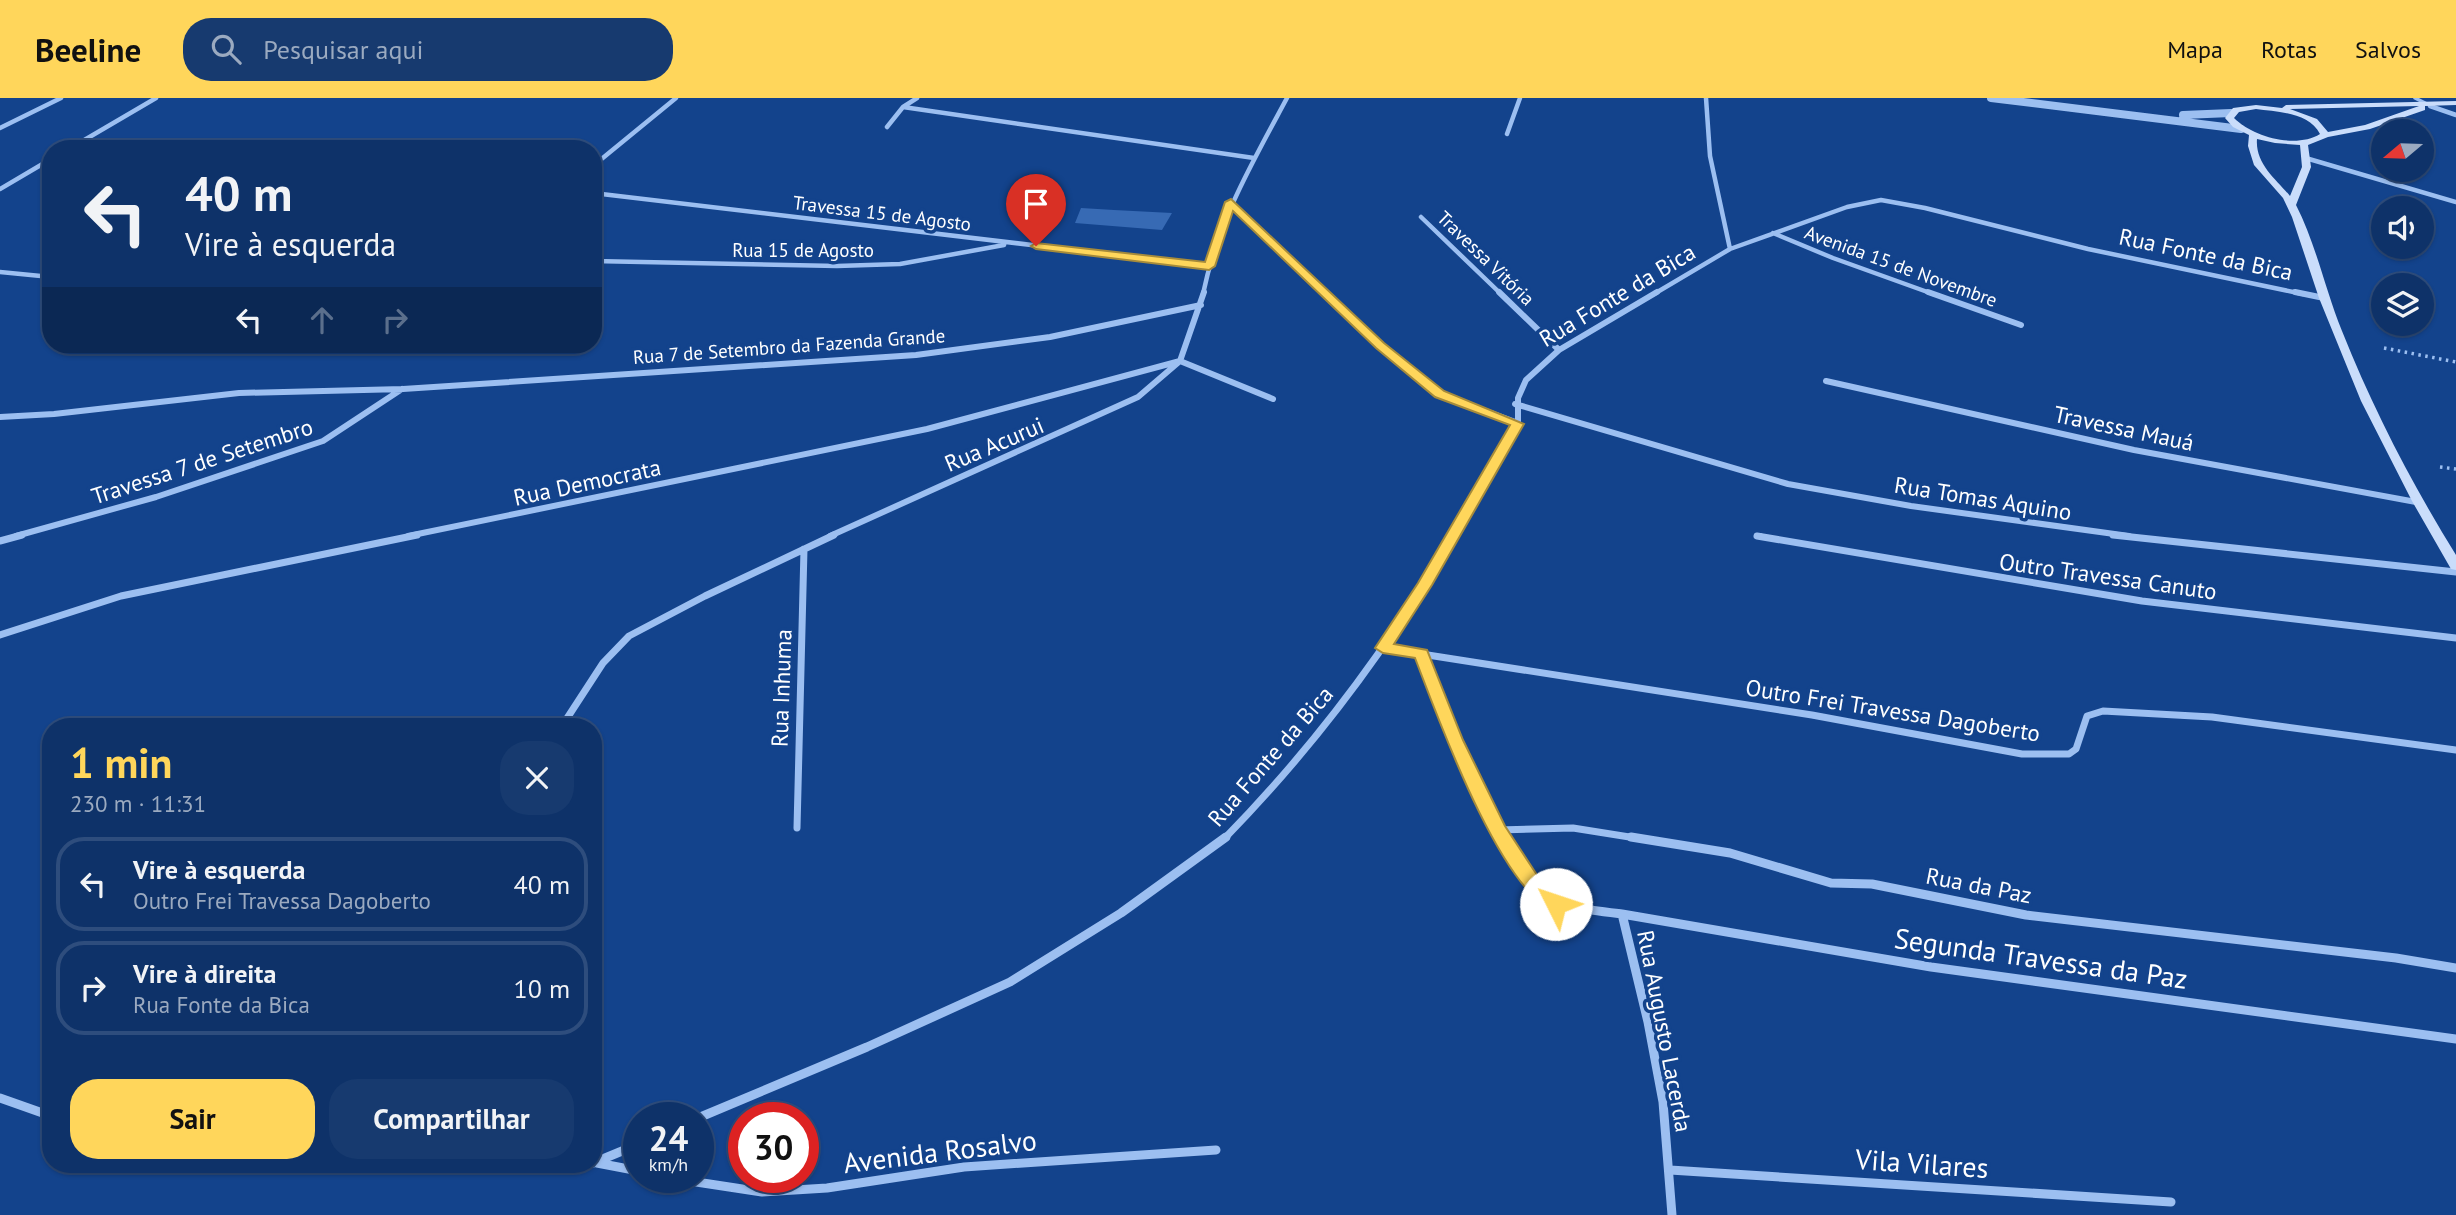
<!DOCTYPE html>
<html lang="pt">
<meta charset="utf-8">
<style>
body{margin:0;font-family:"PT Sans",sans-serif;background:#173a6f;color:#f1f3f6;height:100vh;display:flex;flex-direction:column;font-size:26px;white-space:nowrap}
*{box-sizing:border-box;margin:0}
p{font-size:23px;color:#9baac0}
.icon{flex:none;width:38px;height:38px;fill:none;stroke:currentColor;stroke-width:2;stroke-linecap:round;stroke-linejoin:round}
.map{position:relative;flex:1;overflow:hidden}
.drawer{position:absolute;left:42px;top:620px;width:560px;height:455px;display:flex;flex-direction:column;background:#0e3269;border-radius:28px;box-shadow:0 2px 5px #0004,0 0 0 2px #2e4d7d}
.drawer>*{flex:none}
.top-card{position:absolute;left:42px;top:42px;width:560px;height:214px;border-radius:28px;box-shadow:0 2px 5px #0004,0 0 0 2px #2e4d7d;background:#0e3269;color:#f1f3f6;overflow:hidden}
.needle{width:46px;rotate:251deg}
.fabs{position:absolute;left:2371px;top:21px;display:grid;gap:14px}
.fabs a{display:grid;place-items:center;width:63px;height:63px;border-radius:50%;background:#0e3269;box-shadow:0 2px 5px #0004,0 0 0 2px #2e4d7d;font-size:35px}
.speed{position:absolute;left:623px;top:1004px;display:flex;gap:14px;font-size:35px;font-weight:700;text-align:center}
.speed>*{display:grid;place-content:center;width:91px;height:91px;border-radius:50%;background:#0e3269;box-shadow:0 2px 5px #0004,0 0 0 2px #2e4d7d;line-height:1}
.speed small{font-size:18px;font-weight:400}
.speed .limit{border:10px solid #d22;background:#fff;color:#111}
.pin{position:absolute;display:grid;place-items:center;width:60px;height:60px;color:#fff;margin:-72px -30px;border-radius:50% 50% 50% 0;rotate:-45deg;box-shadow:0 0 7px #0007}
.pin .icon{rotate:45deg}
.me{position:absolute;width:77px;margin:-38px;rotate:311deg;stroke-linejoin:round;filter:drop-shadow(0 0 5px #0008)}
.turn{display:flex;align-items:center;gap:24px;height:147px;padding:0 28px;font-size:32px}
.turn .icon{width:91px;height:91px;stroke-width:2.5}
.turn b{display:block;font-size:49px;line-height:60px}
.lanes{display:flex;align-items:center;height:66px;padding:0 28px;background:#0003;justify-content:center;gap:35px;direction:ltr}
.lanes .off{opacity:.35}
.round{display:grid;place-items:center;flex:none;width:74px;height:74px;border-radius:28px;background:#173a6f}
.head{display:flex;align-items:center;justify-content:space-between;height:119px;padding:0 28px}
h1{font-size:42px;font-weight:800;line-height:52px;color:#ffd65b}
.button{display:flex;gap:14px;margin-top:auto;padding:14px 28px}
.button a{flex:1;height:80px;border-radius:28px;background:#ffd65b;color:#111;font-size:28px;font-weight:800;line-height:80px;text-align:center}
.button a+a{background:#173a6f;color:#f1f3f6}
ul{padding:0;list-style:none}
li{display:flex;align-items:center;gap:21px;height:94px;margin:0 14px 10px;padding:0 14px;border:4px solid #2e4d7d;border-radius:28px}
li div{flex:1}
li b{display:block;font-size:26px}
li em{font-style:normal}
header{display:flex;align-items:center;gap:42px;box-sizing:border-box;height:98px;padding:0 35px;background:#ffd65b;color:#111}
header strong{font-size:33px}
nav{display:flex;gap:38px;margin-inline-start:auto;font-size:24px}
.search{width:490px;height:63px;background:#173a6f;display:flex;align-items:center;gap:18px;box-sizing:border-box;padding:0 24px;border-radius:28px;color:#9baac0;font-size:26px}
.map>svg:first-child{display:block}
.building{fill:#376ab4}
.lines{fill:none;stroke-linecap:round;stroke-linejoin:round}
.path{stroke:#9cbff1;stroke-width:3.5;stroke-dasharray:2.5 4.5;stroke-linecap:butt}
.service{stroke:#9cbff1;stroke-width:3.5}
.minor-far3{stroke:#9cbff1;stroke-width:4.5}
.minor-far2{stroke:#9cbff1;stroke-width:6}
.minor-far1{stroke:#9cbff1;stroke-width:7}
.minor{stroke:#9cbff1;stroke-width:9}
.tertiary{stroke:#9cbff1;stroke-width:8}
.secondary{fill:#caddfb;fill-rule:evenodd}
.route{fill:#ffd65b;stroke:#a68b3b;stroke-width:2}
.labels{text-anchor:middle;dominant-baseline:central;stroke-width:7;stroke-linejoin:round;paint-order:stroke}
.far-street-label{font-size:19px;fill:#fff;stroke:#13438c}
.street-label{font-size:23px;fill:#fff;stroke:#13438c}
.near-street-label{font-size:28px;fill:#fff;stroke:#13438c}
</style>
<header>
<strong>Beeline</strong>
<div class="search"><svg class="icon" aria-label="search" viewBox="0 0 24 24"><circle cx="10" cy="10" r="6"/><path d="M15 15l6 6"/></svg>Pesquisar aqui</div>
<nav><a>Mapa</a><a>Rotas</a><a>Salvos</a></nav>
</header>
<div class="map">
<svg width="2456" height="1117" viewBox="0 0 2456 1117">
<rect width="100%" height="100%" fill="#13438c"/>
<path class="building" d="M1081,110l33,2 58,3 -10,17 -87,-7z"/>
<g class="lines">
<path class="path" d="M2384,250l72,14
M2440,369l16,2"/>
<path class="service" d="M2415,0l12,6"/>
<path class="minor-far3" d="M1706,0l4,58 20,93
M2430,8l26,9
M903,9l351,51
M887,29l16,-20 14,-9
M0,30l61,-30
M1507,36l13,-36
M69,51l87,-51
M2309,61l147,43
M593,68l83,-68
M0,91l51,-30
M593,95l616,73
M1231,104l96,92
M1421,119l80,77
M1773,135l60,25 100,36
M593,163l244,5 63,-2 104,-19
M0,174l51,5
M1203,196c15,-73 49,-131 84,-196
M1654,196l76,-45 117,-42 34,-7 44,8 163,41 215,45"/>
<path class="minor-far2" d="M1325,194l55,53 60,49 78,29
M1499,194l60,58
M1928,194l93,33
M2295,194l29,6
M1826,283l308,69 282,52
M1515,306l273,80 123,22 218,30
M0,319l54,-3 185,-21 164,-4 513,-34 134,-18 151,-32
M16,438l140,-39 167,-56 79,-52
M408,438l519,-107 253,-68 93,38
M830,438l308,-139 42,-36 24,-69
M1453,438l65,-113v-25l8,-18 33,-30 98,-58
M1757,438h3"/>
<path class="minor-far1" d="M2113,437l343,37
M1757,438l385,65 314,37
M0,443l22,-6
M0,537l121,-39 296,-61
M1383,550l429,67 210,39h47l7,-5 11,-33 16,-5 109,6 244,33
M1422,556l37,93 43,92
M562,628l41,-63 26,-27 76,-40 129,-61
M797,730l7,-279
M1498,732l75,-2 69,11
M1224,741c88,-90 167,-195 230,-304"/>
<path class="minor" d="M1501,739c38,68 47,68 121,77l26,108 15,80 9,113
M1631,739l99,16 101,30 41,1 154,31 370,43 60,10
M1622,816l309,53 525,72
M0,1000l51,18
M698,1020l169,-71 143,-65 111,-69 105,-76
M593,1065l46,-19
M597,1065l42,8
M271,1066l45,6 250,-6
M1670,1072l501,32
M670,1080l92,14 65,-4 137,-21 252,-17"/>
<path class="tertiary" d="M1991,0l250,31
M2183,17l48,-2"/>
<path class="secondary" d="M2456,3v4l-31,1v4l-55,19 -42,8 -20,8 3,22 -15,38c20,39 29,84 46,126 31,78 70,153 114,224v15l-5,-1 -39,-68 -51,-100 -42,-103 -27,-81 -9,-19 -29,-33 -6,-19 1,-11 -16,-8 -8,-9 8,-10 23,-3 26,3 4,-3zM2419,8l-54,19 -37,7 -11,-13 -27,-10zM2256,11c22,3 53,3 64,25 -24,15 -67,3 -86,-16l5,-6zM2257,41l18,4 25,2 2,22 -12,29c-14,-17 -35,-32 -33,-57z"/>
</g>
<path class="route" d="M1231,101l153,144 60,48 80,33 -92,161 -38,59 33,6 36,90 42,86 34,52 13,14 11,6 2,6 -2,5 -7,3c-56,-20 -119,-197 -141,-254l-32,-5 -8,-5 43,-65 92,-158 -75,-28 -59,-49 -143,-137 -18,55 -6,4 -173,-21 -5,-3 5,-3 169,19 20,-60z"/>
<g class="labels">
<g class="far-street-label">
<text transform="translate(882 115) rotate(7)">Travessa 15 de Agosto</text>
<text x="803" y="152">Rua 15 de Agosto</text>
<text transform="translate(1486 160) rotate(44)">Travessa Vitória</text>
<text transform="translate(1901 168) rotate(20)">Avenida 15 de Novembre</text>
<text transform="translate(789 248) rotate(-4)">Rua 7 de Setembro da Fazenda Grande</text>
</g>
<g class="street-label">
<text transform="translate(2206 156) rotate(12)">Rua Fonte da Bica</text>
<text transform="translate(1617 197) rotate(-31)">Rua Fonte da Bica</text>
<text transform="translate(2124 330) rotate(12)">Travessa Mauá</text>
<text transform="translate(994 346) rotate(-23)">Rua Acurui</text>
<text transform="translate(202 363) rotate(-18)">Travessa 7 de Setembro</text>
<text transform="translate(587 384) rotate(-12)">Rua Democrata</text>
<text transform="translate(1983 400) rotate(9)">Rua Tomas Aquino</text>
<text transform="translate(2108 478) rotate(8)">Outro Travessa Canuto</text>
<text transform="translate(781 590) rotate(-88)">Rua Inhuma</text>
<text transform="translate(1893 612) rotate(9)">Outro Frei Travessa Dagoberto</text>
<text transform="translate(1270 658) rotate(-49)">Rua Fonte da Bica</text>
<text transform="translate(1979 787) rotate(11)">Rua da Paz</text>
<text transform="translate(1665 933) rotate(79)">Rua Augusto Lacerda</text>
</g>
<g class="near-street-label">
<text transform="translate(2041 860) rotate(8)">Segunda Travessa da Paz</text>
<text transform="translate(940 1053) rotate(-7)">Avenida Rosalvo</text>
<text transform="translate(1922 1065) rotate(4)">Vila Vilares</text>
</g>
</g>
</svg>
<div class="fabs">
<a><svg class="needle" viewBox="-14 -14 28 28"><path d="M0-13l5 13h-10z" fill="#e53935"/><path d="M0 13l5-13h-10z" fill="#9baac0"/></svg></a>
<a><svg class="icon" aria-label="sound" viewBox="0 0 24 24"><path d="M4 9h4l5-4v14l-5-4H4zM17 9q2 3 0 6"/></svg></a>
<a><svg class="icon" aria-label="layers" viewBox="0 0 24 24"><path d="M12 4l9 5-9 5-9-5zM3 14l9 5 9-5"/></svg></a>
</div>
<div class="speed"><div>24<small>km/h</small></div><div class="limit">30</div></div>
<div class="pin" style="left:1036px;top:148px;background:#d93025"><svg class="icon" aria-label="arrive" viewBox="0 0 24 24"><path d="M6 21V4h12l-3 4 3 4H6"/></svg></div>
<svg class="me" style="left:1556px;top:806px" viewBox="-20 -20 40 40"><circle r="19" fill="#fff"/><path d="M0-13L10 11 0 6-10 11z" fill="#ffd65b"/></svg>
<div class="top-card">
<div class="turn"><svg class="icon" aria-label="left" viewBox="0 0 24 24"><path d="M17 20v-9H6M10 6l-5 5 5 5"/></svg><div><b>40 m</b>Vire à esquerda</div></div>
<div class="lanes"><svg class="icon" aria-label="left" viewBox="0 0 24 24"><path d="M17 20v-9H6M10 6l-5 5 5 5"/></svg><svg class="icon off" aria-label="ahead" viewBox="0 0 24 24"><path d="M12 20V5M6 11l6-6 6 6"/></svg><svg class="icon off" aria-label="right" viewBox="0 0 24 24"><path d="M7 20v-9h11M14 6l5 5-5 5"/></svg></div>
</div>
<section class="drawer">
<div class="head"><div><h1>1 min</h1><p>230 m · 11:31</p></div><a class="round"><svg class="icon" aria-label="close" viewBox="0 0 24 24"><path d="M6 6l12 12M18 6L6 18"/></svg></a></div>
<ul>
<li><svg class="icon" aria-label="left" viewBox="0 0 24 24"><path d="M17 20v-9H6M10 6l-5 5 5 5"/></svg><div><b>Vire à esquerda</b><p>Outro Frei Travessa Dagoberto</p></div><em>40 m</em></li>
<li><svg class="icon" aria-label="right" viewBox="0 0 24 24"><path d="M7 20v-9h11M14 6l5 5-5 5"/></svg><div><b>Vire à direita</b><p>Rua Fonte da Bica</p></div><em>10 m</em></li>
</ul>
<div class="button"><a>Sair</a><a>Compartilhar</a></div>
</section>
</div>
